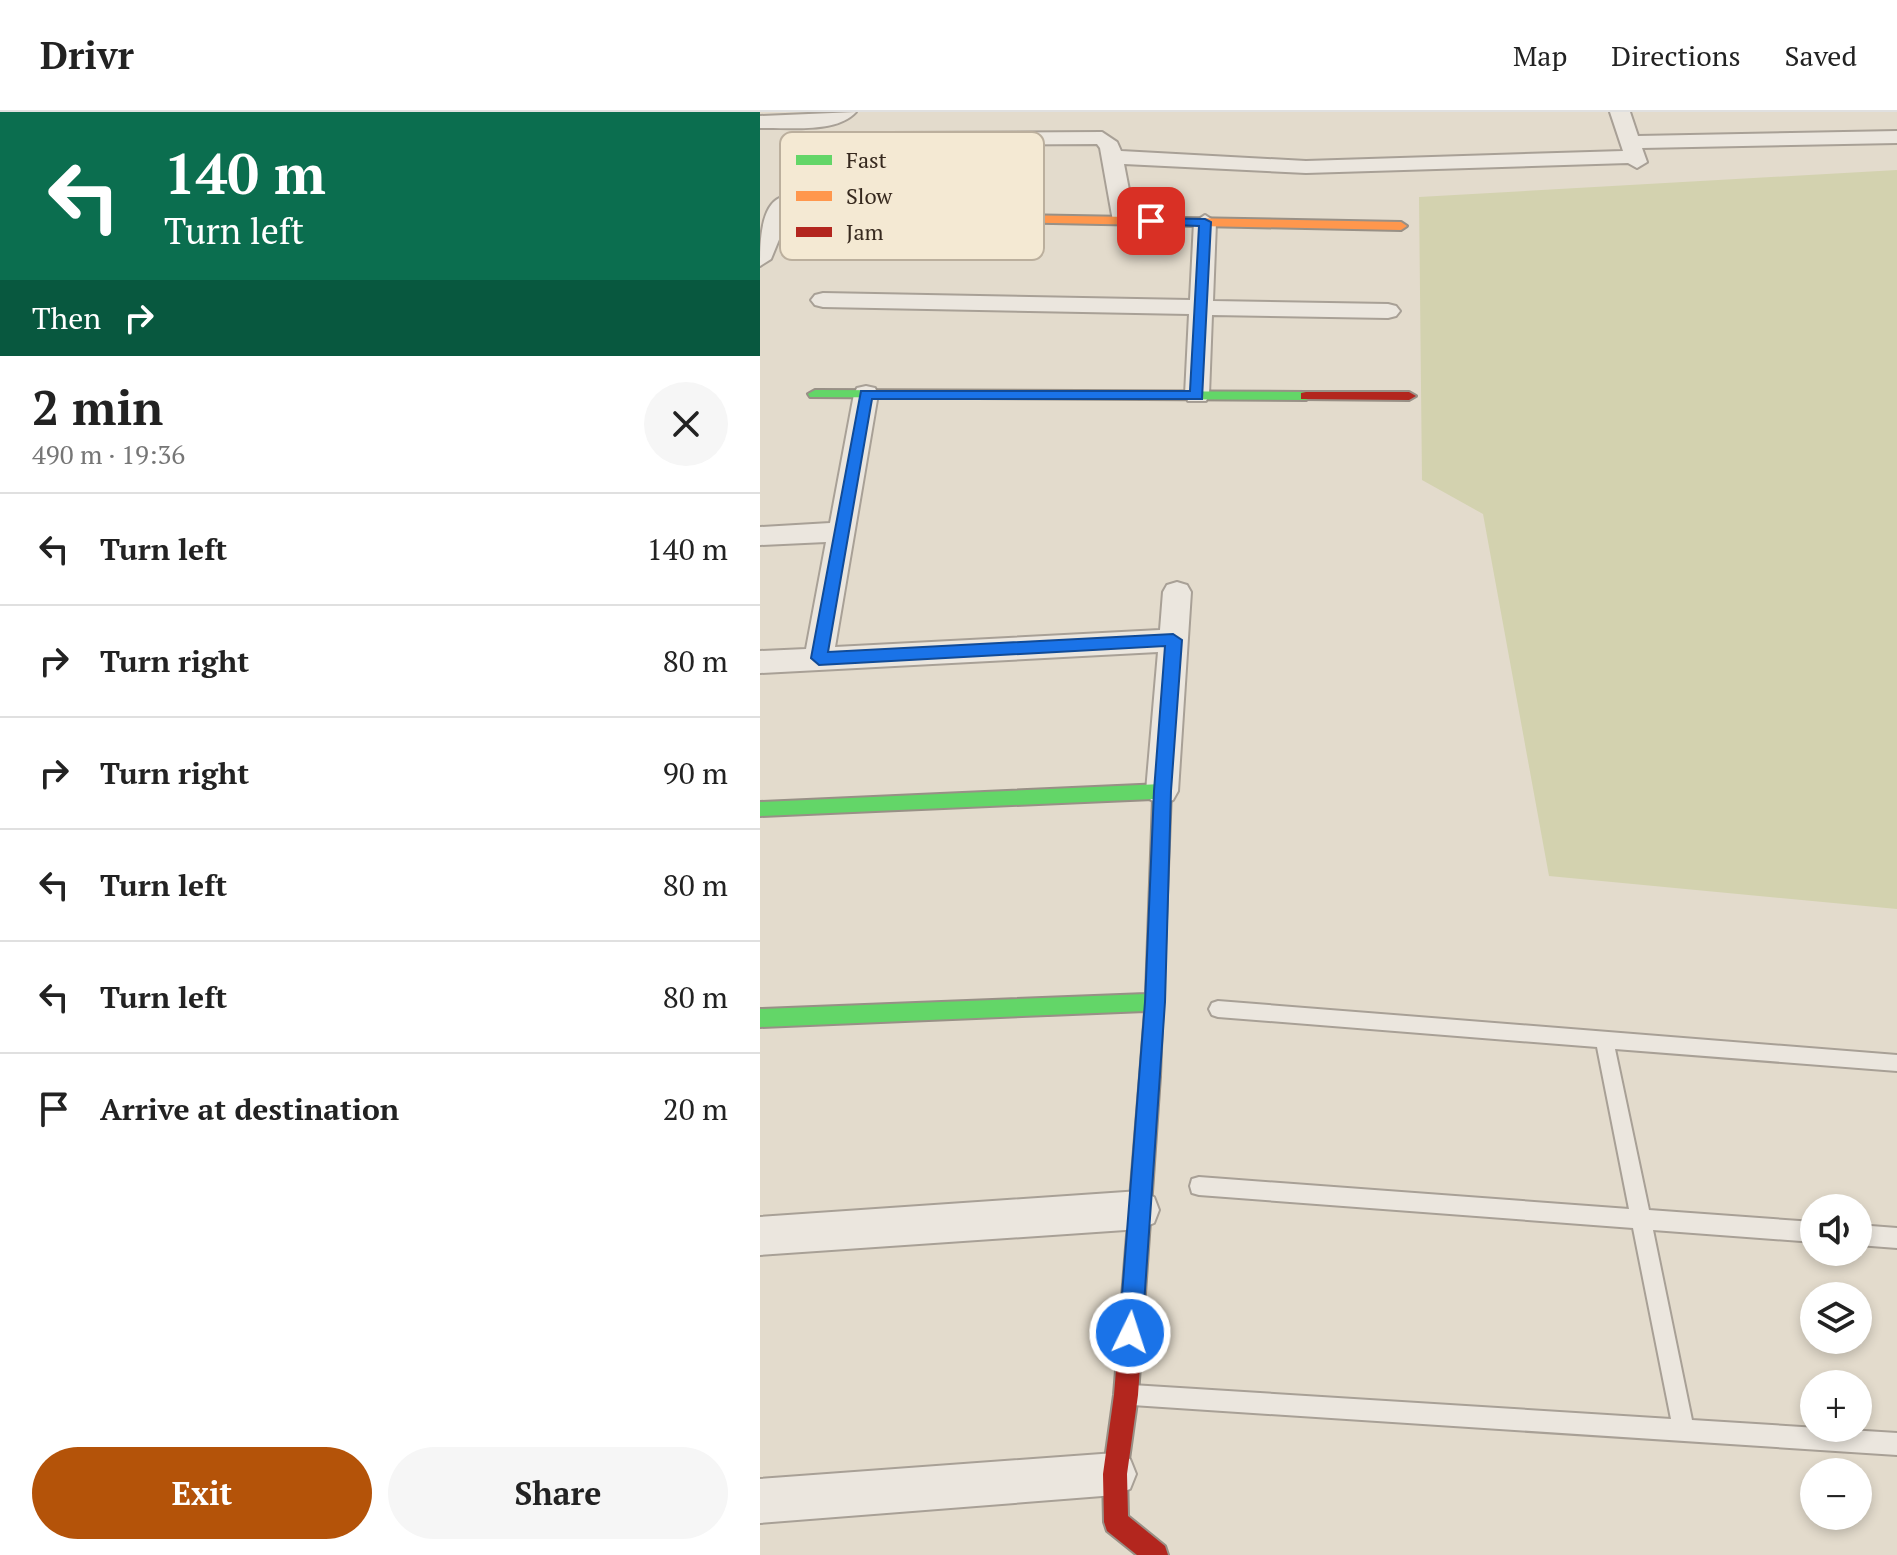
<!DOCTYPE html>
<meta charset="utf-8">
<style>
body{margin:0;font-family:"PT Serif",serif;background:#f6f6f6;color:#222;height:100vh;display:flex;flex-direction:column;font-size:30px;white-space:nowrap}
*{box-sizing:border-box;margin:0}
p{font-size:26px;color:#767676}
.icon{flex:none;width:44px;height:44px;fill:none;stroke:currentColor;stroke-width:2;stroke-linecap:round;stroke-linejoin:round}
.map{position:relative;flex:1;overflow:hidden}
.details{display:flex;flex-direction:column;background:#fff;width:760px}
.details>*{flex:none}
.guide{background:#0b6e4f;color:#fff;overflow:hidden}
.controls{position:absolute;left:1040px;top:1082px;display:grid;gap:16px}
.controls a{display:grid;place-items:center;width:72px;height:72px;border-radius:50%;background:#fff;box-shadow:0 4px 12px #0003;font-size:40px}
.pin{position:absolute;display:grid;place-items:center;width:68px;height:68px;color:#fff;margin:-34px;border-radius:16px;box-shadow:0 4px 12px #0006}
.me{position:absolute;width:88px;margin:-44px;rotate:4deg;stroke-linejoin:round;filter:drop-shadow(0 0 6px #0008)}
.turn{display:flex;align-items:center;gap:28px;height:168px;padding:0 32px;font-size:36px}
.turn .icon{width:104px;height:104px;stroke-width:2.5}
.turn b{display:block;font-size:56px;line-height:68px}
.then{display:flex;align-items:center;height:76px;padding:0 32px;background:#0003;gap:16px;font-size:30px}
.round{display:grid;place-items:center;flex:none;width:84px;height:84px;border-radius:42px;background:#f6f6f6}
.headline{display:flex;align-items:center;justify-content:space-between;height:136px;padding:0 32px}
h1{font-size:48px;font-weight:600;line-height:60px}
.cta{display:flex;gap:16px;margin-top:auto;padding:16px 32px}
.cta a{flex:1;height:92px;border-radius:48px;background:#b45309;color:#fff;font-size:32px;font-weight:600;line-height:92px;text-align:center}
.cta a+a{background:#f6f6f6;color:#222}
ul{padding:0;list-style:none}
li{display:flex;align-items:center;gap:24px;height:112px;padding:0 32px;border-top:2px solid #e0e0e0}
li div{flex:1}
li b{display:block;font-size:30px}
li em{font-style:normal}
header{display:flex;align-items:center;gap:48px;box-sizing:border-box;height:112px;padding:0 40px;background:#fff;border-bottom:2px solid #e0e0e0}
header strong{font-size:38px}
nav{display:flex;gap:44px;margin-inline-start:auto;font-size:28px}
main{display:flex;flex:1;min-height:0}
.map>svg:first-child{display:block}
.green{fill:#d3d2af}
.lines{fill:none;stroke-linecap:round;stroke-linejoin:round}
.lane-casing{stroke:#a8a096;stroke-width:4}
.street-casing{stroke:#a8a096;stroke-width:4}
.fast-casing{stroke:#989086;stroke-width:4}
.slow-casing{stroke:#989086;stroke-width:4}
.jam-casing{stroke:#989086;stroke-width:4}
.lane{fill:#ebe6de;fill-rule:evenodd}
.street{fill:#ebe6de;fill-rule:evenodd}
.fast{fill:#63d668;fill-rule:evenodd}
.slow{fill:#ff974d;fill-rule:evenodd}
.jam{fill:#b3261e;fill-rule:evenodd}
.route{fill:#1a73e8;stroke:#114b97;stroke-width:2}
.key{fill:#f4e9d3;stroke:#bbaf9d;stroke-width:2}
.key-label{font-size:22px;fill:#36291e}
</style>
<header>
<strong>Drivr</strong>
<nav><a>Map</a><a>Directions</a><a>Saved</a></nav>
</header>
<main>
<section class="details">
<div class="guide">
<div class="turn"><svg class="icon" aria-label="left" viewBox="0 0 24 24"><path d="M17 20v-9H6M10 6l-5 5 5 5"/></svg><div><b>140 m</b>Turn left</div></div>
<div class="then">Then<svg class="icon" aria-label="right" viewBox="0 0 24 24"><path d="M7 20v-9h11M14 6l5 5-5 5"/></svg></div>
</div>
<div class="headline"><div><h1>2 min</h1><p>490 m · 19:36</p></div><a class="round"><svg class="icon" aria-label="close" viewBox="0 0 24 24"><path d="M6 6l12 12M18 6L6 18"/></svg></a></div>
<ul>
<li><svg class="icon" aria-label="left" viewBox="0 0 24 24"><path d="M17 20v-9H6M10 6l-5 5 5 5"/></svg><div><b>Turn left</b></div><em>140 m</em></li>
<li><svg class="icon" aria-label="right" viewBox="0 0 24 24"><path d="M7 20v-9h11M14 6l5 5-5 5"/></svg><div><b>Turn right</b></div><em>80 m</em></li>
<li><svg class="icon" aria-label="right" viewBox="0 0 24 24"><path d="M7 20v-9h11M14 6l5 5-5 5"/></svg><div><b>Turn right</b></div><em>90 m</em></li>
<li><svg class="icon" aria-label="left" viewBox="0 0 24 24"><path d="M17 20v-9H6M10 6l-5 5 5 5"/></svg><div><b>Turn left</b></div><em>80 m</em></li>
<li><svg class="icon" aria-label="left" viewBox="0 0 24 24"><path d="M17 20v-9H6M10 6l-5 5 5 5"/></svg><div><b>Turn left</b></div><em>80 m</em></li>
<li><svg class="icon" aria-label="arrive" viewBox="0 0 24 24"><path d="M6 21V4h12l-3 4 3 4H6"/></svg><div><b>Arrive at destination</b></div><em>20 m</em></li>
</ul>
<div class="cta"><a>Exit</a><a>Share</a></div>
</section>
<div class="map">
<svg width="1137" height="1443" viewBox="0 0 1137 1443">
<rect width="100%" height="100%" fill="#e3dbcc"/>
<path class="green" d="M1137,58v739l-348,-33 -66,-362 -61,-34 -3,-283z"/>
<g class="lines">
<g class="lane-casing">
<path id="lane" d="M458,889l679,54v16l-282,-22 34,161 165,12v20l-161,-12 39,190 205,13v22l-765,-50 -7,-3 -3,-7 3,-7 7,-3 539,34 -38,-191 -434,-33 -7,-2 -2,-7 2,-7 7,-2 430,32 -32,-162 -379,-30 -6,-2 -3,-6 3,-6z
M1098,1113l39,3v20l-39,-3z"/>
</g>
<g class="street-casing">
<path id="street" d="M96,0c-20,22 -68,15 -96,16v-12z
M850,0h20l8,24 259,-5v12l-255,5 5,14 -10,6 -9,-5 -322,10 -182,-9 11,57 -11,7 -11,-7 -13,-73 -3,-4 -209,1 -10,-6 10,-6 214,-1 15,10 4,9 185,10 317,-10z
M23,85l11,6 -23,56 -11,7c0,-20 0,-64 23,-69z
M445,103l11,7 -3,79 175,3 8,2 4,5 -4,5 -8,2 -176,-3 -3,80 -3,6h-18l-3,-6 4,-81 -366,-7 -8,-2 -4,-5 4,-5 8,-2 367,7 4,-78z
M106,274l9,2 3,6 -43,253 325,-17 3,-38 4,-7 10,-3 10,3 4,7 -13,199 -5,9 -11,4 -11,-4 -5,-9 12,-139 -398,21v-22l46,-2 20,-107 -66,3v-18l70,-4 24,-129 3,-6z
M380,1079l14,6 5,13 -5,13 -14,6 -380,26v-38z
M355,1341l15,6 6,15 -6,15 -15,6 -355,28v-44z"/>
</g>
<g class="fast-casing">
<path id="fast" d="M55,278l491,2 7,4 -7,4 -496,-3 -2,-3z
M402,672l6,2 3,5 -11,285 -3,7 -7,2 -7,-2 -3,-7 5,-65 -385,16v-18l386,-15 7,-195 -393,17v-14z"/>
</g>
<g class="slow-casing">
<path id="slow" d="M100,100l541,10 6,4 -6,4 -545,-11v-6z"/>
</g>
<g class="jam-casing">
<path id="jam" d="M546,280h103l7,4 -7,4 -108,-1v-6z
M390,955l7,2 3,7 -22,319 -11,79 1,42 37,30 3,9h-31l-30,-24 -3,-9 -1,-48 11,-79 26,-319 3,-7z"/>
</g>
<use href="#lane" class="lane"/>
<use href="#street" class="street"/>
<use href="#fast" class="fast"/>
<use href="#slow" class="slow"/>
<use href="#jam" class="jam"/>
</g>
<path class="route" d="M391,106l54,1 6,3 -9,177h-330l-44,253 345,-18 9,6 -11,151 -6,211 -23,331 -3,8 -9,4 -8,-4 -3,-8 26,-331 9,-211 11,-145 -346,19 -8,-7 50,-267h329l9,-165 -52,-2 -2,-3z"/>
<rect x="20" y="20" width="264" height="128" rx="12" class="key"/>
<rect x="36" y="43" width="36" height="10" fill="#63d668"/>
<rect x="36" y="79" width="36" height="10" fill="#ff974d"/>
<rect x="36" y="115" width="36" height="10" fill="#b3261e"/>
<g class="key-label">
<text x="86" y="56">Fast</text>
<text x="86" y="92">Slow</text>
<text x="86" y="128">Jam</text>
</g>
</svg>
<div class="controls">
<a><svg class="icon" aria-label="sound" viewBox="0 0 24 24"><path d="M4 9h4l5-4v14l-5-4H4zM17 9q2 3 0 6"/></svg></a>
<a><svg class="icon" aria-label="layers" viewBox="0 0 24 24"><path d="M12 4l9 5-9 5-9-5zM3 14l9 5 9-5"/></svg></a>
<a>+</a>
<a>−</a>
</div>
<div class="pin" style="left:391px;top:109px;background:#d93025"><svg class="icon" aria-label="arrive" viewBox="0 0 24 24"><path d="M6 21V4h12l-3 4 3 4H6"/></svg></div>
<svg class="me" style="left:370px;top:1221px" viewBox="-20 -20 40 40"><circle r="17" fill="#1a73e8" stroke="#fff" stroke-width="3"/><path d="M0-11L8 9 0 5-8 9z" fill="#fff"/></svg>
</div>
</main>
